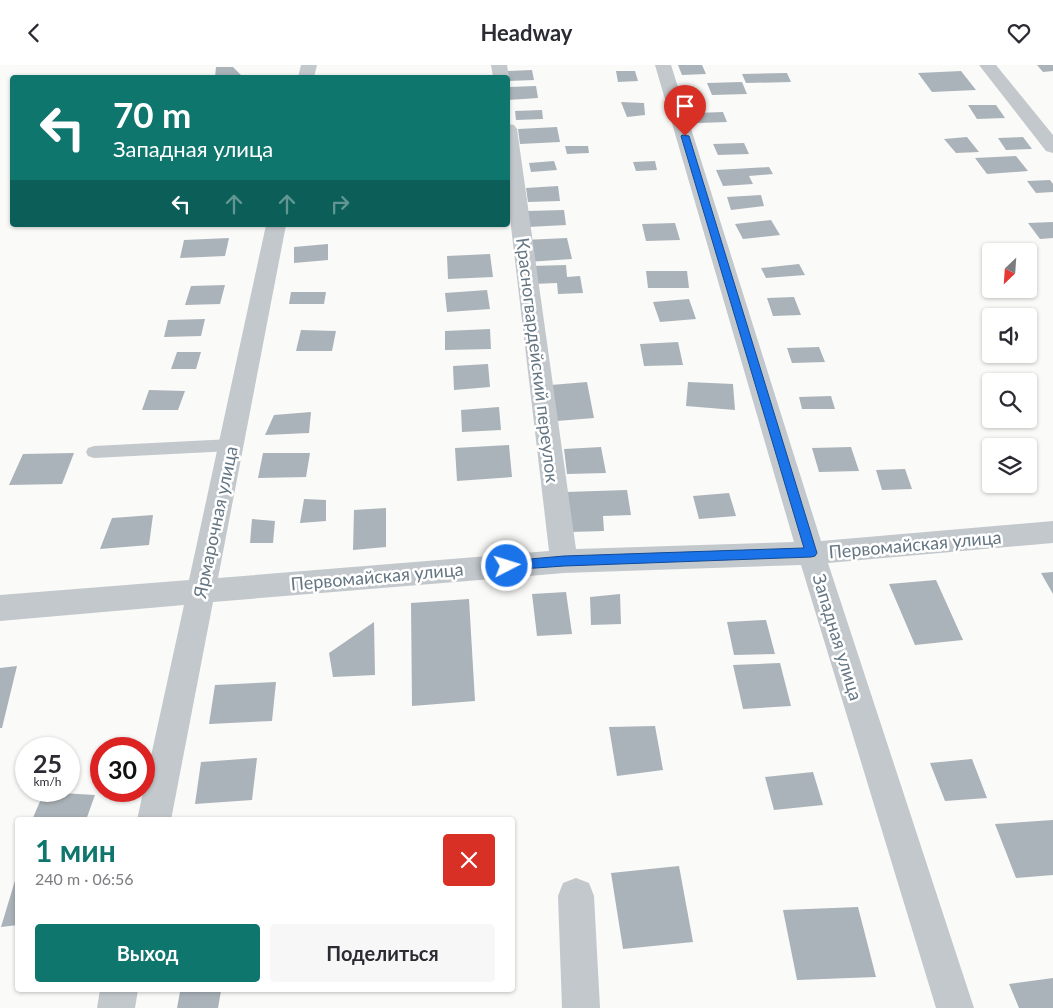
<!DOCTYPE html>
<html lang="ru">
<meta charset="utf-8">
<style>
body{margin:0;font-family:Lato,sans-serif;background:#f7f7f7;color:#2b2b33;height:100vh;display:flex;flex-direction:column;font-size:19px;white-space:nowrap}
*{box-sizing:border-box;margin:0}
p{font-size:16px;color:#7c7c81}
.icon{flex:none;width:28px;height:28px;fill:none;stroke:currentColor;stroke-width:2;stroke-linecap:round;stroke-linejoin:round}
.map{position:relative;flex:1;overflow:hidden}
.side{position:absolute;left:15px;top:752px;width:500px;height:175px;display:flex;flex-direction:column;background:#fff;border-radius:5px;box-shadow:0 1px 4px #0004}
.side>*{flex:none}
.banner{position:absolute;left:10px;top:10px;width:500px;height:152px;border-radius:5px;box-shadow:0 1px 4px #0004;background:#0f766e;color:#fff;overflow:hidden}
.needle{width:32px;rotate:205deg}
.fabs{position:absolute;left:982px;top:178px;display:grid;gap:10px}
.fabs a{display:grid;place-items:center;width:55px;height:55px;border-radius:5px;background:#fff;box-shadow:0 1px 4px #0004;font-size:25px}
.speed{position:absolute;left:15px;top:672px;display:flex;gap:10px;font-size:25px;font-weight:700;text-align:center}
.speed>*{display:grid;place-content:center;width:65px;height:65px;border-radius:50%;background:#fff;box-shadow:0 1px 4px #0004;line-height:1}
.speed small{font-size:12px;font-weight:400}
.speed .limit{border:8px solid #d22;background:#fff;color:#111}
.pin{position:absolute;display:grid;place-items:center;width:42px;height:42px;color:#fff;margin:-51px -21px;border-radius:50% 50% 50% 0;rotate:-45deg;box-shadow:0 0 5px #0007}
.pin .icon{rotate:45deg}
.me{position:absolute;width:55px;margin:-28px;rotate:85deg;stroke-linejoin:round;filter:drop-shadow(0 0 4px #0008)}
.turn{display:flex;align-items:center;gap:18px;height:105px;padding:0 20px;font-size:22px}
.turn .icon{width:65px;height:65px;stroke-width:2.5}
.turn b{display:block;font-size:35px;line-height:42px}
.lanes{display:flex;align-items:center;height:48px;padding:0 20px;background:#0003;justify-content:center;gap:25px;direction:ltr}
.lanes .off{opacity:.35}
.round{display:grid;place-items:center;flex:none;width:52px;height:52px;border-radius:5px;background:#f7f7f7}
.summary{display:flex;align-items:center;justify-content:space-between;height:85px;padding:0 20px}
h1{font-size:30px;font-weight:700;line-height:38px;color:#0f766e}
.button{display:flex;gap:10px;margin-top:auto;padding:10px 20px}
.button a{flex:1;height:58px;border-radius:5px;background:#0f766e;color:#fff;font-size:20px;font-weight:700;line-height:58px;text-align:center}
.button a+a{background:#f7f7f7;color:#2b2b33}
header{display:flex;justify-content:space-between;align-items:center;height:65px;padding:0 20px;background:#fff;font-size:22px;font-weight:700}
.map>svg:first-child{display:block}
.building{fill:#aab3b9}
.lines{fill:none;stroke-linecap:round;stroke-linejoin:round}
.service{fill:#c3c8cc;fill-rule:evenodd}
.minor{fill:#c3c8cc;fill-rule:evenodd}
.route{fill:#1a73e8;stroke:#114b97}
.labels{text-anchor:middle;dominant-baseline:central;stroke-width:5;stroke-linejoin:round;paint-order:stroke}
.street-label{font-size:18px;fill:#657683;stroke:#fff}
</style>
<header><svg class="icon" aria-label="back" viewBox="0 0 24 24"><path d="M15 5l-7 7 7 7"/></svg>Headway<svg class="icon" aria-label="heart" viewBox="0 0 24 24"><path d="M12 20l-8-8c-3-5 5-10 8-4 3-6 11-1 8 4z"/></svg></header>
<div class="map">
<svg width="1053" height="943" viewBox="0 0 1053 943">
<rect width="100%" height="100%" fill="#fafaf8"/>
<path class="building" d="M678,0h24l4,9 -24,1z
M1037,0h16v6l-10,1z
M216,2h17l10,10h-28z
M532,5l2,10 -26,1 -1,-10z
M616,6h19l3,10 -20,1z
M961,6l15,19 -44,2 -14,-19z
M787,8l4,9 -45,1 -4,-9z
M742,17l5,12 -35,1 -5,-12z
M536,21l2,12 -30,2v-13z
M621,37l23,1 1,12 -18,2z
M968,40h28l9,13 -28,1z
M542,45l1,9 -27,1 -1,-9z
M723,47l4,10 -29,1 -3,-10z
M557,62l3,15 -40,2 -2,-15z
M967,72l12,15 -23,1 -12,-14z
M1023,72l9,12 -26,1 -8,-12z
M744,78l5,11 -31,1 -5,-11z
M565,81h23l1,7 -22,1z
M1016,91l12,15 -41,3 -12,-16z
M554,96l3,9 -26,2 -2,-9z
M655,96l2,9 -21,1 -3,-9z
M769,102l4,7 -24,2 4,8 -30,2 -7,-16z
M1050,115l3,4v8l-17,1 -9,-12z
M558,121l2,15 -32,1 -2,-14z
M761,130l3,11 -33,4 -4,-13z
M564,145l2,15 -38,2 -1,-16z
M771,155l9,15 -37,4 -8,-15z
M1053,157v16l-13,1 -12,-16z
M675,158l5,17 -34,1 -4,-17z
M229,173l-4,18 -45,2 4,-18z
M567,173l5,21 -45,3 -3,-22z
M328,179v16l-34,3v-16z
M490,189l3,23 -45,2 -1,-23z
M799,199l6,11 -39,3 -5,-10z
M566,200l1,12 13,-1 3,17 -25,1 -1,-11 -24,1 -2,-18z
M646,206h41l2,17h-41z
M225,220l-5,19 -35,1 6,-19z
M487,225l3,19 -43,3 -2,-19z
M291,227h35l-2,12h-35z
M794,232l7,18 -28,1 -6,-18z
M689,234l7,20 -36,3 -7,-20z
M205,254l-4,17 -37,1 4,-17z
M490,264l1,20 -46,1v-19z
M301,265l35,1 -4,20h-36z
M678,277l5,23 -39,1 -4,-22z
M819,282l6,15 -33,1 -5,-15z
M177,287h24l-5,17h-25z
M488,299l2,23 -36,3 -1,-24z
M587,317l7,36 -37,3 -6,-36z
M688,317l45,2 2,26 -49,-4z
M149,325l36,1 -7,19h-36z
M831,331l4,13h-33l-3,-12z
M499,342l2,23 -39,2 -1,-22z
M311,347l-2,21 -44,2 9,-20z
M509,380l3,32 -55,4 -2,-33z
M601,382l5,26 -39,1 -3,-25z
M851,382l8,24 -40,1 -7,-24z
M74,388l-12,31 -53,1 14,-31z
M263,388h47l-4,24 -48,1z
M905,404l7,20 -30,1 -6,-20z
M627,425l4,25 -28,1 1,15 -34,1 -4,-40z
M729,428l7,23 -37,3 -6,-23z
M304,434l22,1v21l-26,2z
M386,443v39l-33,3 1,-40z
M153,450l-4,30 -49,4 12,-31z
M252,454l23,2 -2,22h-23z
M1053,507v22l-12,-21z
M936,515l27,60 -48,5 -26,-61z
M566,527l6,42 -35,2 -5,-42z
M620,529l1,30 -30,1 -1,-28z
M469,534l6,102 -63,5 -1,-103z
M766,555l9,34 -41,1 -7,-33z
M374,557l1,53 -42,2 -4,-24z
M780,598l11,43 -48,3 -10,-44z
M17,601l-15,62h-2v-60z
M276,617l-4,39 -63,3 6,-39z
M655,661l8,44 -46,6 -8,-49z
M257,693l-5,42 -57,4 6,-42z
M972,694l15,39 -42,3 -15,-38z
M813,707l10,33 -49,5 -9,-33z
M44,727l51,3 -9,25h-54z
M1053,755v55l-37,3 -21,-54z
M679,801l14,76 -70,7 -12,-76z
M17,809l1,51 -17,2z
M858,842l18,70 -79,3 -14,-70z
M1053,913v30h-34l-10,-24z
M221,926l-3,17h-41l3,-16z"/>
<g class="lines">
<path class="service" d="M231,374l6,2 2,4 -2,4 -6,2 -137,7 -6,-2 -2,-4 2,-4 6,-2z"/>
<path class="minor" d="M301,0h16l-3,12h-16z
M491,0h16l2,12 -1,3v-3h-15z
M655,0h16l150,476 232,-20v22l-225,20 146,445h-38l-135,-443 -237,8 -351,29 -42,218h-34l47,-215 -184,16v-26l189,-15 77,-355h20l-68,353 331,-27 -41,-350v-77l6,1 3,4 59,420 218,-7z
M979,0h17l57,70v18l-7,-2z
M576,813l13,5 5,13 6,112h-38l-4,-112 5,-13z
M100,925h38l-3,18h-38z"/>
</g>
<path class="route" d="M682,70l7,1 128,417 -2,3 -4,1 -247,9 -57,4 -4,-1 -2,-3 2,-4 4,-1 57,-5 240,-8 -123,-412z"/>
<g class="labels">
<g class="street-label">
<text transform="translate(538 295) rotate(83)">Красногвардейский переулок</text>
<text transform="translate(215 457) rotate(-78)">Ярмарочная улица</text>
<text transform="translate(915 479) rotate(-5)">Первомайская улица</text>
<text transform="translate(377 511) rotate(-5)">Первомайская улица</text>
<text transform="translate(838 572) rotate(73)">Западная улица</text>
</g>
</g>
</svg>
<div class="fabs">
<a><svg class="needle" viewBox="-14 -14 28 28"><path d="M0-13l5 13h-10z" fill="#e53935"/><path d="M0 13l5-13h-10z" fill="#7c7c81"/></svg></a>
<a><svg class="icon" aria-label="sound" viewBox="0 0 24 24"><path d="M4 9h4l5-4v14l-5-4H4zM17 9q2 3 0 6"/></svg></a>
<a><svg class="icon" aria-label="search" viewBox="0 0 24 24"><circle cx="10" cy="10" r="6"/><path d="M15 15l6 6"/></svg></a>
<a><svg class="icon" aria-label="layers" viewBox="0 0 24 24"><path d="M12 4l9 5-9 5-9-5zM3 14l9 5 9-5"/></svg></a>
</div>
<div class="speed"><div>25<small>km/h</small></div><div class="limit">30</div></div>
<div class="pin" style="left:685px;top:71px;background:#d93025"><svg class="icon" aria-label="arrive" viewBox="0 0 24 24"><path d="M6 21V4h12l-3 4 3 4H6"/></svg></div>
<svg class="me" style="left:507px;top:501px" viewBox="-20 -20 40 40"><circle r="17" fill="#1a73e8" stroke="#fff" stroke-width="3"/><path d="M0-11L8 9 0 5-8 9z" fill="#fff"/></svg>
<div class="banner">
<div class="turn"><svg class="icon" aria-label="left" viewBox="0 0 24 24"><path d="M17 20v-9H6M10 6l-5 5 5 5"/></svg><div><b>70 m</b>Западная улица</div></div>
<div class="lanes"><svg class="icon" aria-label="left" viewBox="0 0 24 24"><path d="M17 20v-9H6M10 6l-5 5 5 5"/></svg><svg class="icon off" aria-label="ahead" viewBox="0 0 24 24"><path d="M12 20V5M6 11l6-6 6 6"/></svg><svg class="icon off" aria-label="ahead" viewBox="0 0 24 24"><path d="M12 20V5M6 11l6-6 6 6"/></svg><svg class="icon off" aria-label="right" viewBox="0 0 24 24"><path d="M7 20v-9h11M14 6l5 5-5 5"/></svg></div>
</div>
<section class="side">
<div class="summary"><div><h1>1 мин</h1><p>240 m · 06:56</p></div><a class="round" style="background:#d93025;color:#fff"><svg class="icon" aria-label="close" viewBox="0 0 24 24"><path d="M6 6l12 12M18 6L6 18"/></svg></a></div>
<div class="button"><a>Выход</a><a>Поделиться</a></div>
</section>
</div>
